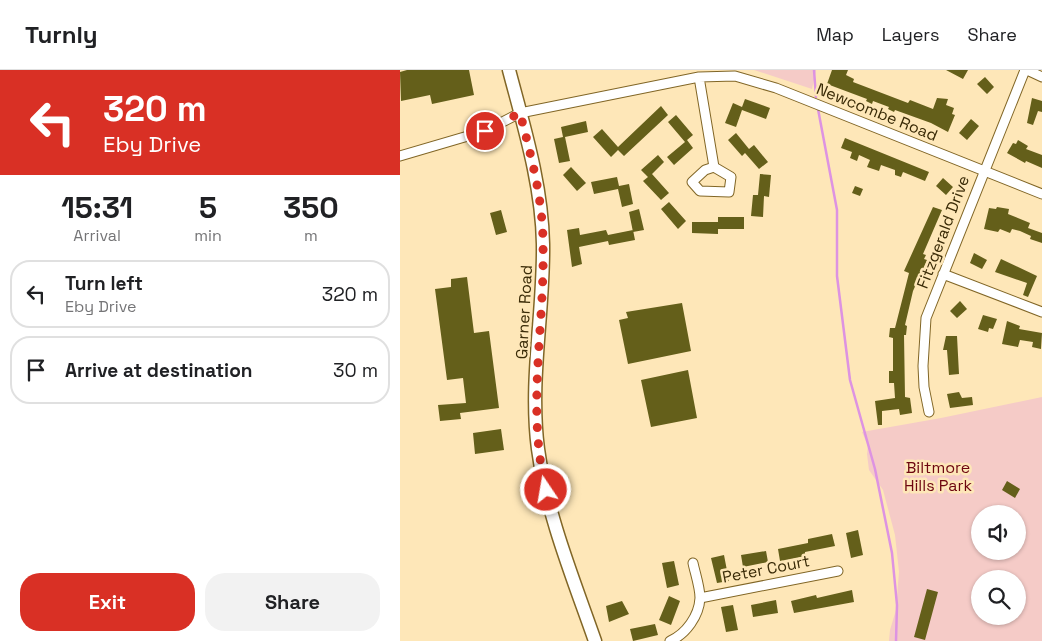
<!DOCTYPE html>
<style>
body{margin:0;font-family:"Space Grotesk",sans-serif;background:#f2f2f2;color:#202124;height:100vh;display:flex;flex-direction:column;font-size:19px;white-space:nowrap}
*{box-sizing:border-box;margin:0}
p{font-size:16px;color:#757577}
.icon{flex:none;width:28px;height:28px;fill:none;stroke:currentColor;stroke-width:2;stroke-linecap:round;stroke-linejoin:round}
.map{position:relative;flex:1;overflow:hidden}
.details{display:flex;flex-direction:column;background:#fff;width:400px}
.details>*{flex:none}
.guide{background:#d93025;color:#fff;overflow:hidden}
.tools{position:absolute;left:571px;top:435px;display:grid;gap:10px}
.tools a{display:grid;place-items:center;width:55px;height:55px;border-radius:50%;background:#fff;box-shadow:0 1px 4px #0004;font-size:25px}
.pin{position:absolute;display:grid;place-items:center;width:42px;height:42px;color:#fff;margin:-21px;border:2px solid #fff;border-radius:50%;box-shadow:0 1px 5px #0007}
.me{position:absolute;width:55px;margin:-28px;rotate:348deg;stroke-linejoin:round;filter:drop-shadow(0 0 4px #0008)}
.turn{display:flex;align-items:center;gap:18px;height:105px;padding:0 20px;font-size:22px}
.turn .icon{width:65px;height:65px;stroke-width:2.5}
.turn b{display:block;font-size:35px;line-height:42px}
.eta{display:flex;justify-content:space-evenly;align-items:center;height:85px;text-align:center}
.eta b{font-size:30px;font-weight:800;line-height:35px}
.cta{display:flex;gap:10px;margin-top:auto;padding:10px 20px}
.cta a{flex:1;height:58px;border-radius:20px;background:#d93025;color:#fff;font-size:20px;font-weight:800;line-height:58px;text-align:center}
.cta a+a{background:#f2f2f2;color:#202124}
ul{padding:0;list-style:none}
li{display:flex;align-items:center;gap:15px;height:68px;margin:0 10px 8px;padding:0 10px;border:2px solid #e0e0e0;border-radius:20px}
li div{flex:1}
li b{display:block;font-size:19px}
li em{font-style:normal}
header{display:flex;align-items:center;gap:30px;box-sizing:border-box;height:70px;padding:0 25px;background:#fff;border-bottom:1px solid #e0e0e0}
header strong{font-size:24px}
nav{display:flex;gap:28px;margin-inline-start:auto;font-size:18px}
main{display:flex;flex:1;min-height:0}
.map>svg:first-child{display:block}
.green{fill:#f5cbc7;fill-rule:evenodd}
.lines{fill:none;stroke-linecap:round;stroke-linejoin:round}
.stream{stroke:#dd93e2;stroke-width:2.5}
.building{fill:#645f1a}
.street-casing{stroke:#816626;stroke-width:11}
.secondary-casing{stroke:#816626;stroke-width:15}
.street{stroke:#fff;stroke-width:9}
.secondary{stroke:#fff;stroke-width:12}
.route{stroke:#d93025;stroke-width:9;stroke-dasharray:0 16.2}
.labels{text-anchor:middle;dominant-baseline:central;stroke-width:5;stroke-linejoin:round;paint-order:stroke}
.street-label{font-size:16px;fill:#3a2b07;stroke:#fee7b8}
.park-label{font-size:16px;fill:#6d0610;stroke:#fee7b8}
</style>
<header>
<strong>Turnly</strong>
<nav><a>Map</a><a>Layers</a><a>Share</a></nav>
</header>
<main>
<section class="details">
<div class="guide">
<div class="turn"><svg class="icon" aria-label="left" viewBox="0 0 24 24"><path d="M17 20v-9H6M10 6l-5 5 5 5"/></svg><div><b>320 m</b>Eby Drive</div></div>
</div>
<div class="eta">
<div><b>15:31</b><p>Arrival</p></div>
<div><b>5</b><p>min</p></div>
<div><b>350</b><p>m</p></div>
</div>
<ul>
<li><svg class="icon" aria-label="left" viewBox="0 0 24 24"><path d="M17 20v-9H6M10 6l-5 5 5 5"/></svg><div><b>Turn left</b><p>Eby Drive</p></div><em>320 m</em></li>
<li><svg class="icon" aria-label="arrive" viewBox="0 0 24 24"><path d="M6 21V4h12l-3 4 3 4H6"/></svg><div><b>Arrive at destination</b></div><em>30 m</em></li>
</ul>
<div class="cta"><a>Exit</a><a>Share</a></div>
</section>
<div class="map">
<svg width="642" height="571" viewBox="0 0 642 571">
<rect width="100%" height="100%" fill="#fee7b8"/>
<path class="green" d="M354,0h62l-4,19z
M642,327v244h-153l1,-11 6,-20 3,-38 -4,-37 -12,-45 -14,-20 -2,-16 1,-8 -6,-14 79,-14zM580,444h38v37h-38zM580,509h38v37h-38z"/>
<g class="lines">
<path class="stream" d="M414,0l2,27
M418,39l19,101v66l13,104 25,89 17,84 5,52 -1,36"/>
</g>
<path class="building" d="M7,0h62l5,25 -42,9 -2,-9 -29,6 -1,-29z
M432,0h16l-2,5 8,4 -1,3 55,21 2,-3 23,9 4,-11 11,1 -2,6 8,3 -2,6 3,1 -7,17 -17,-9 -36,-13 -1,2 -6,-3 1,-2 -16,-6 -1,3 -6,-3 1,-2 -40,-15z
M546,0h22l-5,9z
M585,7l9,10 -7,7 -10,-10z
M632,28l10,3v11l-4,-1 -5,14 -6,-2z
M345,29l25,9 -4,11 -24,-9 -6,17 -11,-4 8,-20 9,4z
M261,36l7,9 -44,41 -6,-6 -7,7 -18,-20 9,-8 16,18z
M276,45l17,20 -6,5 6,8 -19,17 -7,-8 18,-15 -17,-20z
M571,49l8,7 -12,14 -8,-7z
M186,51l2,11 -23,5 5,24 -11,2 -5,-24 9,-2 -2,-10z
M336,63l13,16 5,-4 14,17 -9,7 -14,-16 -3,3 -14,-16z
M445,68l84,34 -4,9 -22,-9 -2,5 -6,-2v-5l-14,-5 -2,6 -12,-4 3,-7 -11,-5 -2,6 -7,-3 2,-6 -11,-4z
M618,70l10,6 -2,3 16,6v13l-16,-7 -1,2 -18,-10 6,-10 3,1z
M258,85l6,7 -12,12 17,19 -8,7 -18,-19 5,-4 -7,-7z
M171,97l15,16 -9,8 -14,-16z
M360,104l11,1 -2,22 -5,-1 -1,21 -12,-1 2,-21h5z
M217,107l2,9 10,-2 4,20 -11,3 -4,-18 -24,5 -3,-12z
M543,108l10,9 -7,8 -10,-9z
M455,116l8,3 -3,7 -8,-3z
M269,132l17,19 -8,8 -17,-20z
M533,137l9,3 -19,44 3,1 -2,4 3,1 -14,31 -8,34 2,1 -1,9h-2l1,62 5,1 2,15 -12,2 -1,-6 -17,2v14h-4l-3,-24 20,-3 -1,-15h-5v-12h4v-33l-4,-1 1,-9h5l14,-55 -5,-2z
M597,137l12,2 -1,5 22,9 -2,5 14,5v10l-12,-4 1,-3 -11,-5 -8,-2 -2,4 -10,-4 -2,3 -14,-3 5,-21 7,1z
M239,139l5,21 -11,2 -4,-20z
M101,140l6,22 -11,3 -6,-22z
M318,147h26v12h-26v5l-26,-1v-11h26z
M179,158l1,7 26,-5 2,5 25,-5 2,10 -26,5 -1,-4 -29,6 3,17 -10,3 -5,-37z
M574,183l13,7 -5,9 -12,-6z
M601,189l36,17 -9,21 -5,-2 4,-12 -32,-11z
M67,207l7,56 15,-2 10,77 -39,5 1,6 -21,2 -2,-16 28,-2 -3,-25 -16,2 -12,-91 16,-2v-8z
M560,231l7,8 -10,9 -7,-7z
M282,233l9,48 -63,13 -9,-44 9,-2 -2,-6z
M583,245l14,4 -4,10 -4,-1 -1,4 -10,-3z
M607,251l13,5 -1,3 23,4 -1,16 -9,-2 1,-5 -13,-2 -2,7 -16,-3z
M546,266h11l2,38 -10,1 -2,-25h-4z
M288,300l9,48 -46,9 -10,-47z
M559,322l3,6 10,-1 1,8 -23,3 -3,-14z
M101,359l3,21 -29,4 -2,-21z
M607,411l13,8 -5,9 -13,-8z
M458,460l5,25 -12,3 -5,-25z
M432,464l3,12 -30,6v4l-25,5 -2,-12 30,-6v-4z
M366,481l2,11 -25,5 -2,-12z
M324,485l5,26 -12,2 -6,-25z
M274,491l5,24 -12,3 -5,-25z
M527,519l11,3 -13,48 -11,-3z
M452,520l2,12 -60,11 -3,-12 25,-6 1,3z
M269,526l11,5 -9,24 -12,-5z
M376,530l2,13 -25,4 -2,-12z
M222,531l7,13 -20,8 -3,-16z
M333,535l5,25 -12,2 -5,-25z
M255,554l3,11 -25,6 -3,-12z"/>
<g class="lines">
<g class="street-casing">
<path id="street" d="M627,0l15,7
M299,7l15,90 17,10 -2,15 -29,-1 -8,-9 13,-12 9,-3
M0,86l85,-25 35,-18 179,-36 36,-1 41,12 266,106
M543,204l99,38
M529,342l-5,-25 -1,-21 3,-48 99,-248
M300,528l138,-27
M270,571c16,-7 29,-25 30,-43 0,-11 -5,-25 -7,-35"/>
</g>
<g class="secondary-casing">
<path id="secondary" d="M109,0c15,57 33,115 34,174 1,68 -14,137 -5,205 9,66 35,129 57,192"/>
</g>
<use href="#street" class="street"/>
<use href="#secondary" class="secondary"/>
</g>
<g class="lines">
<path class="route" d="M85,61l35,-18c11,43 23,86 23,131 2,83 -17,165 3,246"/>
</g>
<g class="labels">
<g class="street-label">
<text transform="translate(477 42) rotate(22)">Newcombe Road</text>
<text transform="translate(543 162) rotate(-69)">Fitzgerald Drive</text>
<text transform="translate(124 242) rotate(-87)">Garner Road</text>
<text transform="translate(366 499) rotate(-11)">Peter Court</text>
</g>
<g class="park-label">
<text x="538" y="397">Biltmore<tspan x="538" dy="18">Hills Park</tspan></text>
</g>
</g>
</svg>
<div class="tools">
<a><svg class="icon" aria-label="sound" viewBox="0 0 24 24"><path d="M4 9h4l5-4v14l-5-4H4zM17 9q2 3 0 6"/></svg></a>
<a><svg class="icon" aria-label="search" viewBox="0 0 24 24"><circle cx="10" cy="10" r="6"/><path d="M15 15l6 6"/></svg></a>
</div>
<div class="pin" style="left:85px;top:61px;background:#d93025"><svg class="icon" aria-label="arrive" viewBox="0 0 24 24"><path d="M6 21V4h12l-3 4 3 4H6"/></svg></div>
<svg class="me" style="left:146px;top:420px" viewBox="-20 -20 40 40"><circle r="17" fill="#d93025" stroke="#fff" stroke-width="3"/><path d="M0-11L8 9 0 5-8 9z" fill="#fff"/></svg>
</div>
</main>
